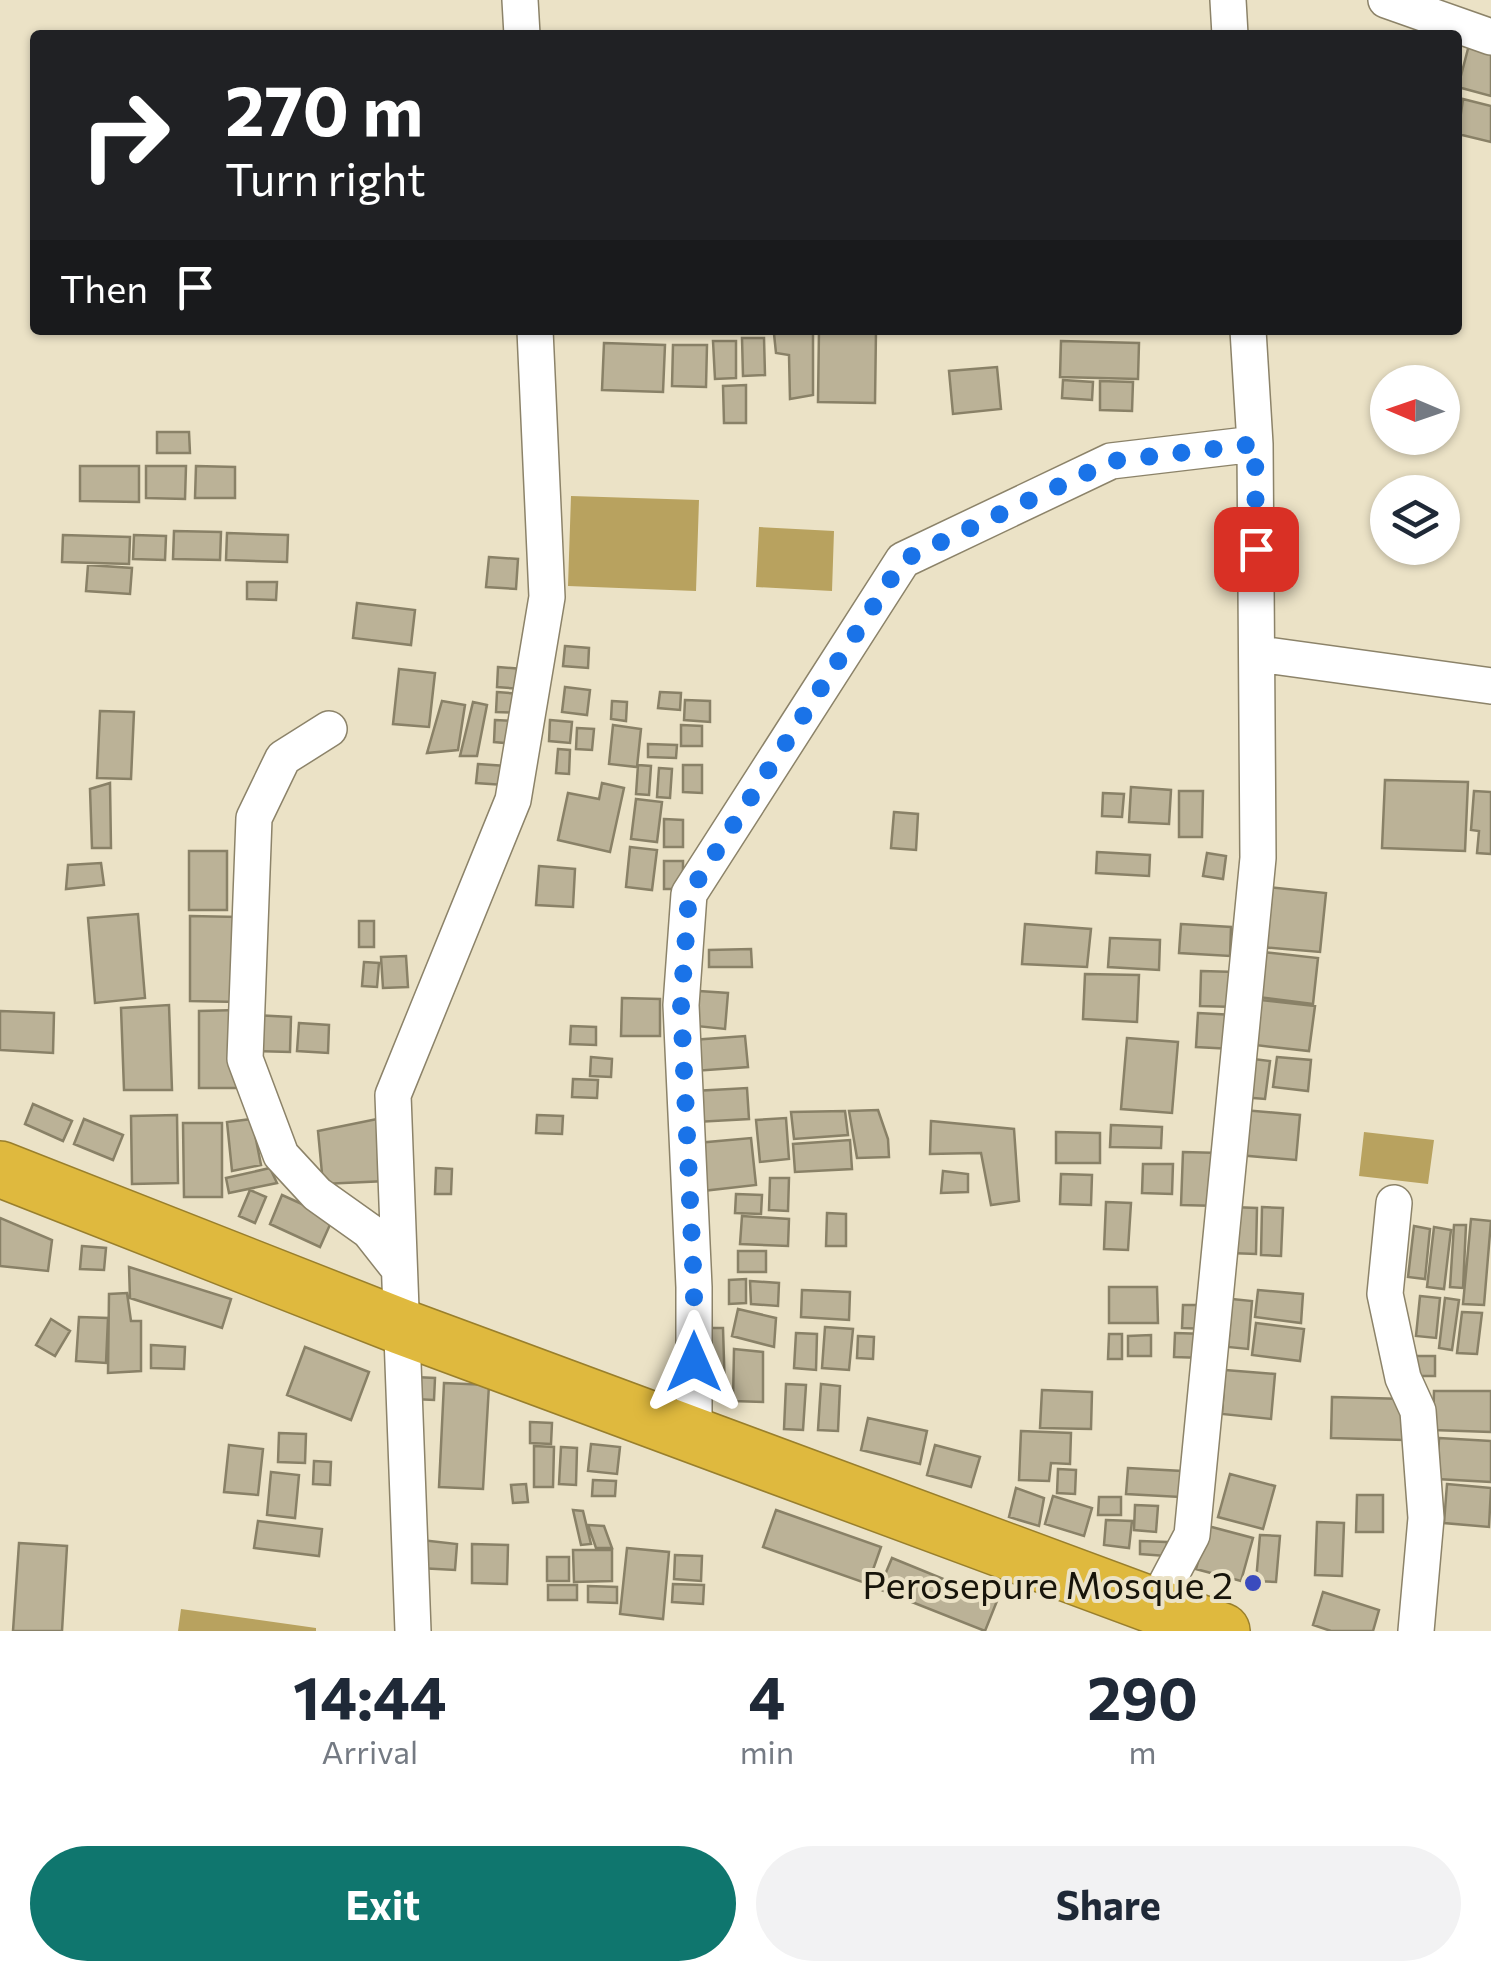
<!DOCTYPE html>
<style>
body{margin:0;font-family:Commissioner,sans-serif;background:#f2f2f3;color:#1f2937;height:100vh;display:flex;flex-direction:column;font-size:38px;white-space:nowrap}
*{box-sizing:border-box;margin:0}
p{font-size:32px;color:#747a83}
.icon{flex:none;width:55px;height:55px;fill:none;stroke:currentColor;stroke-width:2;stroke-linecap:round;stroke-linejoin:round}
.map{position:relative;height:1631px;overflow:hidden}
.sheet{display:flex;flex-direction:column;background:#fff;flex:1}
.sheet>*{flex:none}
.guide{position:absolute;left:30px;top:30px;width:1432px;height:305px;border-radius:10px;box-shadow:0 2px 8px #0004;background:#202124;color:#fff;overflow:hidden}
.needle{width:65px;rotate:272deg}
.tools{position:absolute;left:1370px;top:365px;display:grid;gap:20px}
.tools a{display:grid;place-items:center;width:90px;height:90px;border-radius:50%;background:#fff;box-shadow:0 2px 8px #0004;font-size:50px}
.pin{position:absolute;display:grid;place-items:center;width:85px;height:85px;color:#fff;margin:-42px;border-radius:20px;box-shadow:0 5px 15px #0006}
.me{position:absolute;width:110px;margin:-55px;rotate:0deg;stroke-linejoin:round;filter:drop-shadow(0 0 8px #0008)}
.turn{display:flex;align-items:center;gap:35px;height:210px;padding:0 30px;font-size:45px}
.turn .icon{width:130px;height:130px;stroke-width:2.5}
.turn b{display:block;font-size:70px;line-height:85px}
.then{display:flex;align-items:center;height:95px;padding:0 30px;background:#0003;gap:20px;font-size:38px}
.eta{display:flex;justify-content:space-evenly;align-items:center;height:170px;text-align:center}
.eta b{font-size:60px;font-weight:700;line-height:70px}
.primary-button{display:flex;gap:20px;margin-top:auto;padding:20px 30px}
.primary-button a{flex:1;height:115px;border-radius:60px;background:#0f766e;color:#fff;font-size:40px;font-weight:700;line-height:115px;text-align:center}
.primary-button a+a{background:#f2f2f3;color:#1f2937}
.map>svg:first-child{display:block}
.water{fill:#b8a25f}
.building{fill:#bbb297;stroke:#898167;stroke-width:2.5}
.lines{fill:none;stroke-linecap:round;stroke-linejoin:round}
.street-casing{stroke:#8c8369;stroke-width:38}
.highway-casing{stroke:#997f2c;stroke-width:58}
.street{stroke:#fff;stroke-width:35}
.highway{stroke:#dfb93e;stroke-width:55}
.route{stroke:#1a73e8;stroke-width:18;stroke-dasharray:0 32.4}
.poi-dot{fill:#3a4bbe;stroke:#ebe2c6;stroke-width:4}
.labels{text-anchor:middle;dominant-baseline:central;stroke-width:8;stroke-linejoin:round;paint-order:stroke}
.poi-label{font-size:38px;fill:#17140a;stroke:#ebe2c6;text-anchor:end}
</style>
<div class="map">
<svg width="1491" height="1631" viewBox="0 0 1491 1631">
<rect width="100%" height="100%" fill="#ebe2c6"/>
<path class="water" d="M571,496l128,4 -3,91 -128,-5z
M759,527l75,4 -2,60 -76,-4z
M1364,1132l70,8 -6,44 -69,-8z
M181,1609l135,19v3h-138z"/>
<path class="building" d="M1469,45l22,5v46l-33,-9z
M1463,99l28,7v36l-33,-8z
M819,330h57l-1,73 -57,-1z
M813,331v64l-23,4 -1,-44 -13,-2 -2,-19z
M742,338h22l1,37 -22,1z
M713,341h23v37l-21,1z
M1061,341l78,2 -1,36 -78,-2z
M604,343l61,2 -2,47 -61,-2z
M673,345h34l-1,42 -34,-1z
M997,367l4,42 -48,5 -4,-43z
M1063,380l30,2 -1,18 -30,-2z
M1100,381l33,1 -1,29 -32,-1z
M746,385v38h-22l-1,-37z
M157,432h32l1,21h-33z
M80,466h59v36l-59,-1z
M146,466h40l-1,33 -39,-1z
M196,466l39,1v31h-40z
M174,531l47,1 -1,28 -47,-1z
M227,533l61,2 -1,27 -61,-2z
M63,535l67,2 -1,27 -67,-2z
M134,535l32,1 -1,24 -32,-1z
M489,557l29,2 -2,30 -30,-2z
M88,565l44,3 -2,26 -44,-3z
M247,582h30l-1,18 -29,-1z
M357,603l58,7 -4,35 -58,-7z
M565,646l24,2 -1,20 -25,-2z
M498,667l25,2 -2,20 -24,-2z
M399,669l36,4 -6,54 -36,-3z
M565,687l25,3 -3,25 -25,-3z
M497,692l24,2 -1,19 -24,-1z
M660,692l21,1 -1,17 -22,-2z
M685,700l25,1v21l-26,-2z
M442,701l23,4 -7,45 -31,3z
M612,701l15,1 -1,19 -15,-2z
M473,702l14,3 -10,51h-17z
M100,711l34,1 -3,67 -34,-1z
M495,720l21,1v23l-22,-2z
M550,720l22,2 -2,21 -21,-2z
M613,725l28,4 -4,38 -28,-3z
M681,725l21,1v20h-21z
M577,728l17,1 -2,21 -16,-1z
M648,744l29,1 -1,13 -28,-1z
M558,749l12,1 -1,24 -13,-1z
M478,764l28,2 -2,19 -28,-2z
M638,765l13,1 -2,29 -13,-1z
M683,765h19v28l-19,-1z
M659,768l13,1 -2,29 -13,-1z
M1385,780l83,2 -3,69 -83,-3z
M110,783l1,65h-19l-2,-59z
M602,783l22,5 -14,64 -52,-12 10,-47 31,6z
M1131,787l40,3 -2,34 -40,-2z
M1179,791h24l-1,46h-23z
M1474,791l17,1v62l-14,-1 2,-22 -8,-1z
M1103,793l21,1 -2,23 -20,-1z
M636,799l26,3 -5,40 -26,-3z
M894,812l24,2 -2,36 -25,-2z
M664,819l19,1v27h-19z
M630,847l27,3 -5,40 -26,-3z
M189,851h38v59h-38z
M1097,852l53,3 -1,21 -53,-3z
M1207,853l19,3 -3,23 -20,-3z
M664,861h19v28h-19z
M101,863l3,22 -38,4 2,-24z
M539,866l36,3 -2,38 -37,-2z
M1267,887l59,6 -6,59 -59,-5z
M138,914l7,84 -50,5 -7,-85z
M190,916l49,1v85l-49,-1z
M359,921h15v26h-15z
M1025,924l66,5 -4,38 -65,-3z
M1181,924l50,3 -1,29 -51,-3z
M1110,938l50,2 -1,30 -51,-3z
M751,949l1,18h-43v-17z
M1263,952l55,6 -5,46 -55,-7z
M406,956l2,31 -25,1 -2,-31z
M364,962l15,1 -2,24 -15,-1z
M1201,971l36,1 -1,35 -36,-1z
M1085,974l54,1 -2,47 -54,-3z
M699,991l29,2 -3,36 -29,-3z
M622,998l38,1v37h-39z
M1261,1000l54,6 -6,45 -54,-6z
M169,1005l3,85h-48l-3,-82z
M238,1010v78h-39v-77z
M0,1011l54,2 -1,40 -53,-3z
M1198,1013l36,2 -2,34 -36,-2z
M252,1015l39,2 -1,35 -40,-1z
M299,1023l30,2 -1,28 -31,-2z
M571,1026l25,1v18l-26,-1z
M745,1036l3,31 -54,4 -2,-31z
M1127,1038l51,4 -6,71 -51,-4z
M591,1057l21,2 -1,18 -21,-1z
M1277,1057l34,3 -3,31 -35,-4z
M1245,1058l25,3 -5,38 -24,-2z
M573,1079l25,1 -1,18 -25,-1z
M747,1088l2,31 -53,3 -2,-31z
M33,1104l39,17 -9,20 -38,-17z
M878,1110l10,29 1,18 -32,1 -8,-47z
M1243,1110l57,5 -4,45 -58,-5z
M845,1111l3,24 -54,4 -3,-27z
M177,1115l1,68 -46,1 -1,-68z
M537,1115l26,1 -1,18 -26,-1z
M382,1118l4,63 -63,3 -5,-53z
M786,1118l3,41 -29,3 -4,-42z
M84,1119l39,16 -10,25 -39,-16z
M252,1119l9,46 -29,6 -5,-49z
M931,1121l83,8 5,72 -28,4 -10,-52 -51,1z
M183,1123h39v74h-38z
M1111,1125l51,2 -1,21 -51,-1z
M1056,1132l44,1v30h-44z
M751,1138l5,47 -54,6 -5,-48z
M850,1140l2,29 -57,3 -2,-28z
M1183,1152l38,1 -2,53 -38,-1z
M1143,1164h30l-1,30 -30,-1z
M270,1168l7,15 -48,10 -3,-15z
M436,1168l16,1 -1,25h-16z
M943,1171l25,3v18l-27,1z
M1061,1174l31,1 -1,30 -31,-1z
M770,1178h19l-1,33 -19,-1z
M250,1190l16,7 -11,26 -16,-7z
M736,1194l26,1 -1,19 -26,-1z
M282,1195l51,23 -13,29 -50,-23z
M1106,1202l25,1 -3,47 -24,-1z
M1232,1207l25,1 -1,46 -26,-1z
M1262,1207l21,1 -2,48 -20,-1z
M827,1213l19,1v32h-20z
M742,1216l47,3 -1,27 -48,-2z
M0,1218l52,22 -4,31 -48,-5z
M1471,1219l20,2 -7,84 -21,-1z
M1454,1225h12l-3,63 -13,-1z
M1414,1226l16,3 -5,50 -17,-2z
M1434,1227l17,3 -7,59 -17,-2z
M82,1246l24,2 -2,22 -24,-1z
M738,1251h28v21h-28z
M129,1267l102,32 -9,29 -92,-30z
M746,1279v24l-17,1v-24z
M750,1281l29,2 -1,23 -27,-2z
M1109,1287h48l1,36h-49z
M802,1290l48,2 -1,28 -48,-3z
M1258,1290l45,4 -2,29 -46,-6z
M127,1293l4,28h10v50l-33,2 1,-79z
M1420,1296l20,2 -4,40 -20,-2z
M1445,1298l14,2 -7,50 -13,-2z
M1232,1299l20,2 -4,48 -20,-2z
M1183,1305h26v24l-27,-1z
M738,1309l38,9 -2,29 -42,-11z
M1462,1312l20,1 -5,41 -20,-1z
M79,1317l29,1 -2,45 -30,-2z
M51,1319l19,12 -15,25 -19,-11z
M1256,1323l48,6 -4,32 -48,-6z
M825,1327l28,2 -4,41 -27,-2z
M701,1328h22l2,65 -23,-5z
M796,1333l21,1 -1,36 -22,-2z
M1175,1333l31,1 -1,24 -31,-1z
M1109,1334h13v25h-14z
M1151,1335v21h-23v-20z
M858,1336l16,1 -1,22 -16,-1z
M151,1345l34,2 -1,22 -33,-1z
M305,1347l64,25 -18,48 -64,-25z
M734,1349l29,3v50l-30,-1z
M1414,1356h21v20h-21z
M1225,1370l50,4 -4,45 -49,-5z
M415,1377l20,1 -1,22 -20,-1z
M444,1383l45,2 -6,104 -44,-2z
M786,1384l20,1 -3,45 -19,-1z
M821,1384l19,2 -2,45 -20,-1z
M1042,1390l50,2 -1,37 -51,-1z
M1434,1391h57v41l-58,-2z
M1332,1397l73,2 -1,41 -73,-2z
M868,1418l59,13 -7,33 -59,-14z
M530,1422l22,1 -1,21 -21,-1z
M1021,1431l50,2 -1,31 -19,-1 -2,18 -30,-1z
M279,1433l27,1 -1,29 -27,-1z
M1439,1438l52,3v41l-54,-3z
M591,1444l29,3 -3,27 -29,-3z
M229,1445l34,4 -5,46 -34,-3z
M935,1445l45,12 -9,30 -44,-12z
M534,1446l20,1 -1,40h-19z
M561,1447l16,1 -1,37 -17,-1z
M314,1461l17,1 -1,23 -17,-1z
M1128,1468l54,3 -2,26 -54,-3z
M1058,1469l18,1 -1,24 -18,-1z
M271,1472l28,3 -4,43 -28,-3z
M1230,1474l45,12 -12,43 -45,-12z
M593,1480l23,1 -1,15h-23z
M526,1484l2,18 -15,1 -2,-18z
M1447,1484l44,4 -2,39 -45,-4z
M1016,1488l28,10 -5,28 -30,-9z
M1357,1495h26v37h-27z
M1053,1496l39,12 -8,28 -39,-12z
M1099,1497h22v18h-23z
M1135,1505l23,1 -2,26 -22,-2z
M573,1510l10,1 8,33 -10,1z
M776,1510l105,37 -13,37 -105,-37z
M1106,1520l26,1 -3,27 -25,-3z
M258,1521l64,8 -3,27 -65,-8z
M1317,1522l27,1 -2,53 -27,-1z
M588,1525l16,1 8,22h-16z
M1208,1526l45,12 -12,43 -45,-12z
M1260,1535l20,1 -4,46 -20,-1z
M421,1540l36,4 -2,26 -36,-2z
M1140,1541l27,1 -1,14 -26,-2z
M19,1543l48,3 -5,85h-49z
M472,1544l36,1 -1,39 -35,-1z
M627,1548l42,4 -6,67 -43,-5z
M573,1550h39v31l-38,1z
M675,1555l27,1 -1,25 -27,-2z
M547,1557h22v24h-22z
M892,1558l105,43 -12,30 -106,-42z
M673,1584l31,1 -1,19 -31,-2z
M548,1585h29v15h-29z
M588,1586l29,1v16l-29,-1z
M1323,1592l56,18 -6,21h-42l-18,-6z"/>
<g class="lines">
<g class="street-casing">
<path id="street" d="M520,0l2,35
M1228,0l2,35
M1386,0l105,37
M1259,654l232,32
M329,729l-46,29 -29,60 -9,241 36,96 36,39 52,37 30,38
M1394,1203l-9,91 18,84 15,33 8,107 -10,113
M694,1438v-151l-13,-282 8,-111 214,-334 208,-99 144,-17
M1155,1605l37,-70 66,-677 -3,-414 -7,-114
M413,1631l-20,-536 120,-295 34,-203 -12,-267"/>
</g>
<g class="highway-casing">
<path id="highway" d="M0,1169l402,158 820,304"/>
</g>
<use href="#street" class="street"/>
<use href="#highway" class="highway"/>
</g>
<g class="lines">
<path class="route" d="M694,1362v-75l-13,-282 8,-111 214,-334 209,-99 143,-17 1,105"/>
</g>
<circle class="poi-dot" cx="1253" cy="1583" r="10"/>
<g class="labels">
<g class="poi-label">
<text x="1233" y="1583">Perosepure Mosque 2</text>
</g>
</g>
</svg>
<div class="tools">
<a><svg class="needle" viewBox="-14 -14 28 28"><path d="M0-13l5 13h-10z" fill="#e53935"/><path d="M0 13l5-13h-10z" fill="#747a83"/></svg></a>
<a><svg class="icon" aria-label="layers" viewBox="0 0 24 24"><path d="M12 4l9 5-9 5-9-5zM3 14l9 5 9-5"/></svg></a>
</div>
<div class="pin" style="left:1256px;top:549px;background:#d93025"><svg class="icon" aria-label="arrive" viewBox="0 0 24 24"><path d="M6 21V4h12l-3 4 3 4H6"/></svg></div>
<svg class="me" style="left:694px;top:1362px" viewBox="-20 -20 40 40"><path d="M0-17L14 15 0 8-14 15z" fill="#1a73e8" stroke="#fff" stroke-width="4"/></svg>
<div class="guide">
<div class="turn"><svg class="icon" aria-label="right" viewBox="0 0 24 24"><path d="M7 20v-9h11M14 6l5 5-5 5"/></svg><div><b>270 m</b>Turn right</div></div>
<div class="then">Then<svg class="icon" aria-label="arrive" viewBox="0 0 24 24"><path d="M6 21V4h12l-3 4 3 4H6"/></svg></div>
</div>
</div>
<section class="sheet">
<div class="eta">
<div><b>14:44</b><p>Arrival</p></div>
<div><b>4</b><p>min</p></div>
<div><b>290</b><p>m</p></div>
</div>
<div class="primary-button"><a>Exit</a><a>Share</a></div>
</section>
